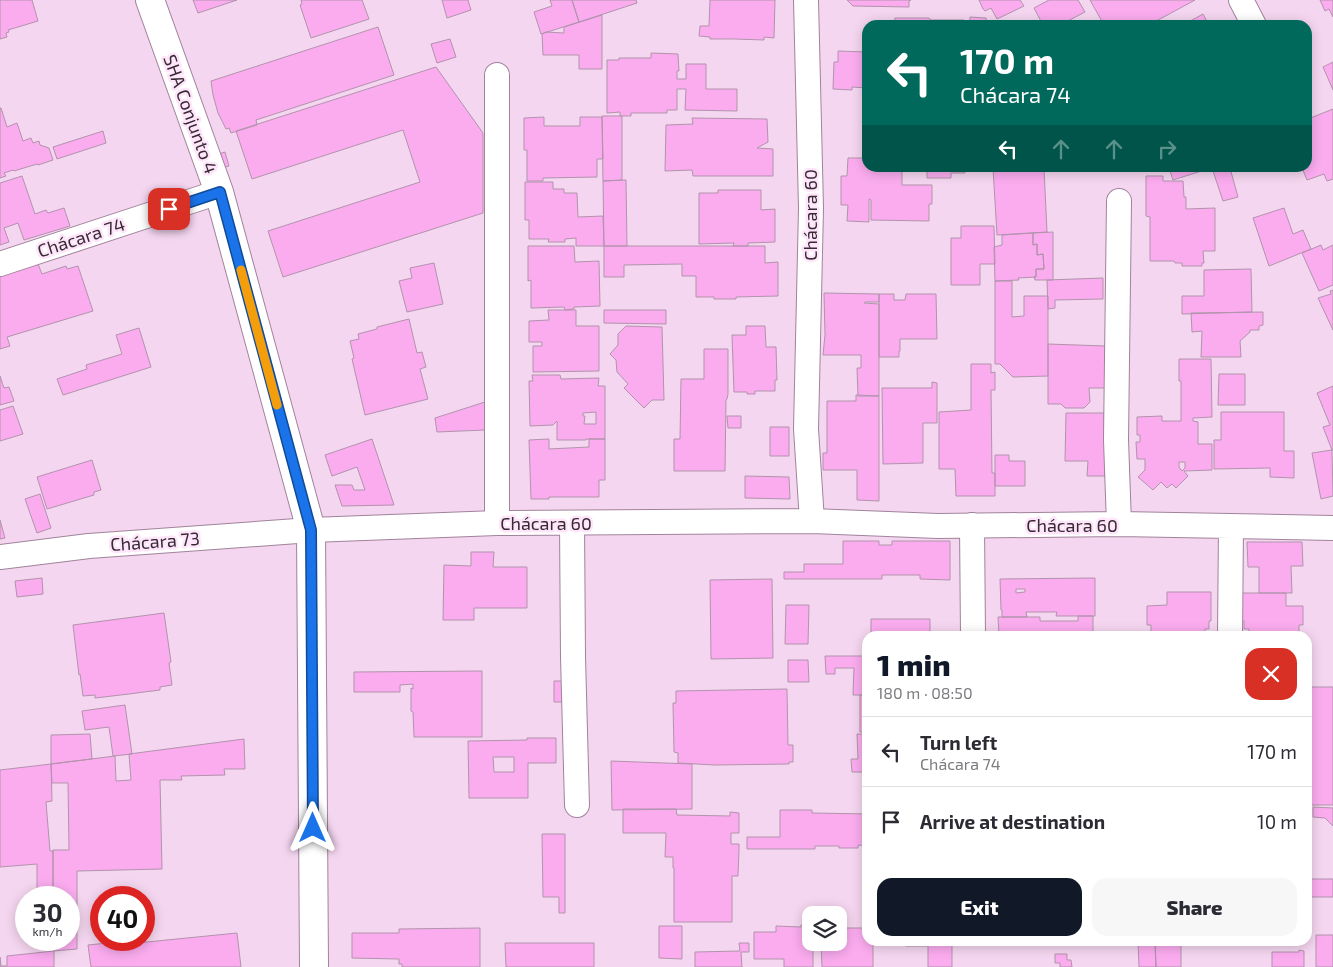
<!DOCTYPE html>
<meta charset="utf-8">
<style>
body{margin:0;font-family:"Exo 2",sans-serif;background:#f7f7f7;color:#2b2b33;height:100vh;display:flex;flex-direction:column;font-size:19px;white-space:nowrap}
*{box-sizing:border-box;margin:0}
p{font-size:16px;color:#7c7c81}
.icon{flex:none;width:28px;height:28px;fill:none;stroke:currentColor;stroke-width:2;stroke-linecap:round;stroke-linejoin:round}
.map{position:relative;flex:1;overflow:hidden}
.side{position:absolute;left:862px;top:631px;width:450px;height:315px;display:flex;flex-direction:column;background:#fff;border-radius:15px;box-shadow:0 2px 12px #0003}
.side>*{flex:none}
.top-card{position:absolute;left:862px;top:20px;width:450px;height:152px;border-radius:15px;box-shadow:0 2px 12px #0003;background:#00695c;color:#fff;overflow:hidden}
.buttons{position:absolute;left:802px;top:906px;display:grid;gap:10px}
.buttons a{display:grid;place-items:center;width:45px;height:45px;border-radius:10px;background:#fff;box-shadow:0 2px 12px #0003;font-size:25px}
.speed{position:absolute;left:15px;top:886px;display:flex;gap:10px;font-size:25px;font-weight:700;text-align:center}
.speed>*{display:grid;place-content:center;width:65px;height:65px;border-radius:50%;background:#fff;box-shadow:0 2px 12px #0003;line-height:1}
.speed small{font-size:12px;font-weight:400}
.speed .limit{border:8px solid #d22;background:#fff;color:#111}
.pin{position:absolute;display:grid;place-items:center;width:42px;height:42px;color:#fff;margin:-21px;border-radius:10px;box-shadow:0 2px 8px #0006}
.me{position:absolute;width:55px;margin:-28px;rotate:0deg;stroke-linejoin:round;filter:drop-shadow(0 0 4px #0008)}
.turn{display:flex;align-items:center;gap:18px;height:105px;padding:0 15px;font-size:22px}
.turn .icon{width:65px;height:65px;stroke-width:2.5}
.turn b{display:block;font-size:35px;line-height:42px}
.lanes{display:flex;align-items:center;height:48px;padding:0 15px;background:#0003;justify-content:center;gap:25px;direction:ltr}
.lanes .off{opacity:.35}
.round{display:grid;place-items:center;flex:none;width:52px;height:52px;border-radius:15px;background:#f7f7f7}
.summary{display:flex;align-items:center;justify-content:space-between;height:85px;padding:0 15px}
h1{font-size:30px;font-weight:800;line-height:38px;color:#111827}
.button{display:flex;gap:10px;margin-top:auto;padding:10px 15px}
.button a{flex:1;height:58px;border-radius:15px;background:#111827;color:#fff;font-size:20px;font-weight:800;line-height:58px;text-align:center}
.button a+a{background:#f7f7f7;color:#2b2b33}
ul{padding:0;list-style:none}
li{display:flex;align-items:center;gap:15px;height:70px;padding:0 15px;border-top:1px solid #e1e1e2}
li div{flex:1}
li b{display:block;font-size:19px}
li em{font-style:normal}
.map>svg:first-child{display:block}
.building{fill:#fbacef;stroke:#b193ac;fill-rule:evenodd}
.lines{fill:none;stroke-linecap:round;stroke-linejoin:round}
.minor-casing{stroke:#a0839b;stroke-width:26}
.tertiary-casing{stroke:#a0839b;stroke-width:30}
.minor{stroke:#fff;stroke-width:24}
.tertiary{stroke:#fff;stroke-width:28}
.route-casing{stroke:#114b97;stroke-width:12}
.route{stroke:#1a73e8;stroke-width:9}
.slow{stroke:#f59e0b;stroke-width:9}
.labels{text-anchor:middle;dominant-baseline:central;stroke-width:5;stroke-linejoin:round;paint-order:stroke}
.street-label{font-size:18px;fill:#362a34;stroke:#ffe5fa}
</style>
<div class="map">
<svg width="1333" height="967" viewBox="0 0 1333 967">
<rect width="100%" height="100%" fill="#f5d6f0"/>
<path class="building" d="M0,0h32l6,21 -30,9 1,2 -3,1 1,4 -7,2z
M193,0h44l-39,13z
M301,0h61l7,19 -58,19 -11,-33 2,-1z
M442,0h26l3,10 -24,8z
M550,0h22l7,22 -38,12 -7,-22 18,-6z
M572,0h64l1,3 -58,19z
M710,0h65l-1,38 -10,-1v3l-30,-1h-24v-2l-11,-1 1,-10h9z
M847,0h64l-2,1v6l-56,-1z
M979,0h41l4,6 -27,13 -6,-11 -6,3 -2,-2z
M1049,0h29l7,12 -25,13h-17l-9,-17z
M1090,0h105l-46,25h-45z
M1320,0h13v17l-4,-8 -4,2z
M1203,14l6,11h-26z
M602,15v54h-23v-14h-36l-1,-21 4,-2 18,1v-6z
M970,17l16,1 1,7h-17z
M895,18h34l2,2h33v5h-70z
M378,27l16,48 -138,45 1,5 -26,8 -2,-5 -3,1 -8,-16 -5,-18 -2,-14z
M450,39l6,18 -19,6 -6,-19z
M838,51l29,1 1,36 -16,-1v3l-19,-1 1,-27h4z
M651,53l27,1 1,17h-2v8h9v-15h20v25h31v22l-52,-1 1,-21h-9v21h-10v3h-36v3h-11v-4l-13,1v-53h12v-2h32z
M1333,62v28l-10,-23z
M436,67l47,66v80l-200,64 -15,-46 152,-49 -17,-52 -151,49 -16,-48z
M864,99h4v28l-1,-6h-3z
M0,108h1l6,19 10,-4 6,18 8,-3 2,5 6,-2 1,4 9,3 4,12 -15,5 -1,-1 -23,7 -1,-1 -9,3 2,3 -6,2z
M1333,109v70l-6,2 -3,-7 -17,6 -5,-12h6v-49z
M602,116h20v64l-19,1z
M544,117v9h36v-9h22l1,42h-6v18l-54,1v3h-16v-31h-3v-32z
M692,118l75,1 1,23 -11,6 16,1v27h-80l-1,-6 -27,1 1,-46 27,-1z
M103,131l3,12 -49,16 -4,-12z
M225,152l4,14 -10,3 -4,-14z
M848,158h20v10h34v17h30v19h-3v17l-58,-1v-20l-2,-1v23l-22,-1 1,-16h-7v-29h6z
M927,168h37l1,5h-14v5h-24z
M993,168h51l3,64 -50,3z
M1125,168h24l-11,3 -1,-3 -10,3z
M1169,168h42l-38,12z
M1212,168h18l8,29 -15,4z
M22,176l13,38 11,-4 2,3 16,-5 6,18 -46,14 -6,-17 -14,5 5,14 -9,3v-62z
M1146,176h17v5h20l1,16h2v12l29,-1v43h-12l1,12h-2v3h-20v-3h-7l-1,-2h-24v-44l-4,-1z
M626,180l1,66h-23l-1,-65z
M525,182h28v7h11v4h13l1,24 25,-1 1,30h-28v-8l-11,1v3h-17l1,-3h-20v-19h-4z
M718,190h43v20l14,-1v33l-27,1v3h-15l1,-3 -35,1v-51h19z
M1284,208l9,26 10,-4 8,19 -42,17 -16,-48z
M961,226h33l1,38h-15v21h-29v-47h10z
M1053,232v48h-18l-1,-3h2v-8h8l-1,-15 -6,1v-11l-4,1v-12z
M1033,233v12l4,-1v11l6,-1 1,15h-8v8l-18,1 1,2 -24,1 -1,-34 8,-2v-10z
M1321,245l2,5 10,-5v40l-14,6 -17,-38z
M528,246h46l1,16 24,-1 1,45 -26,1v2l-9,1 -1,-3 -33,1v-28l-3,1z
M604,246h161v17l13,-1v34l-42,1v2h-22v-2h-18v-21h-14v-12l-58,1v12h-20z
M434,263l9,41 -36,8 -8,-31 13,-3 -2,-10z
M38,264l4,10 24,-8 1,3 11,-3 15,45 -86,26 3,9 -10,3v-73z
M1251,269l1,43 -70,2v-18h22v-26z
M1103,278v21l-48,1v8l-7,1 -1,-29z
M995,281h17v36l12,-1v-20h24v80l-35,1 -13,-13h-5z
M1333,290v40l-15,-32 13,-4 -1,-3z
M824,293l55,1v8h-14l-1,1 15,1v92h-21l-1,-28h4v-13h-38l2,-20z
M879,294h15v6h11l1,-6h30l1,45h-37v12h-1v6h-20z
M548,310h28v16h23v45l-66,1v-26h9v-4h-13v-21l20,-1z
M604,310h62v14l-62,-1z
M1263,312v13l-4,1v4h-9v2l-10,9 1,16h-40l1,-26 -10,1 -1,-19z
M409,319l8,34 5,-1 4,15 -6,2 8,30 -63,16 -13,-56 2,-1 -4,-17 9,-2 -1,-5 19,-5v-2z
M626,326l36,1 2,73h-12l-8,8 -20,-20 4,-4 -11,-12 -1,-12 -6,-6 8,-9v-11z
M746,326h19l1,21h10l1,33h-2v11h-20v3h-8v-2h-13l-2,-57h14z
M139,328l12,39 -88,28 -6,-16 30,-10 -1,-4 36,-11 -6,-19z
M1048,344l57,2v42h-16l1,14 -6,6h-19l-4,-4h-13z
M704,349h24v45l-1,5 -1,1 -1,71h-51v-32h6l1,-60h23z
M1179,359h32l1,58 -19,1v3l5,1v22h14v26l-28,1 4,5 -12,12 -4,-4 -5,4 -6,-6 -8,8 -15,-13 7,-7v-11h-8l-1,-17h4v-7h-3v-18l25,-1v5h19v-40h-2zM1179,462h6v6l-3,3 -3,-4z
M971,364h20v9l4,-1v18h-4l1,83h3v23h-39l-1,-27h-16v-57l32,-2z
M1219,374h26v31h-27z
M532,375h28l1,4 38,-1 -1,8h7v53h-19v1h-29v-19l-4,4 -23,1 -1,-45h4zM596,412v12h-12l1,-8h-2v-3z
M0,376l4,12 5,-1 5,14 -14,4z
M932,382l5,1v40h-14v40l-40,1 -1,-76h50z
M1333,386v64h-1l-9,-23 7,-2 -13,-32z
M856,395l23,1v105l-22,-1v-30h-34v-17h4v-52h29z
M485,402v28l-48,2 -2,-14z
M13,406l10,28 -23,7v-31z
M1221,412h63v39h10v27l-24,-1v-9l-56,1v-29h7z
M1066,413h38l1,63h-18l1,-15h-23z
M727,416h14v12h-13z
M770,427h19v29h-19z
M372,439l22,66 -52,1 -7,-21h17l2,5h11l-8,-23 -25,9 -7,-21z
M549,439v10l40,-2v-8h16v41h-6v17h-50v2h-18l-2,-59z
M1332,450l1,46 -12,3 -9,-46z
M995,455h14v6h16v25h-30z
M92,460l9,30 -7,2v3l-47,14 -10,-32z
M745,476l44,1 1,22 -45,-1z
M40,494l11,34 -14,5 -12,-34z
M0,520l5,18 -5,1z
M843,541h36v4h13v-4h58v39l-30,-1v-4h-38v4h-98v-7h20v-8h39z
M1247,542h55l1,24h-12l1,27h-33v-26h-11z
M471,552h23l-1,15h34v41h-53v12h-31l1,-55 27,1z
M42,578l1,16 -26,3 -2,-16z
M1095,578v38h-39l1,-4h-31l1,5h-25v-7h-1l-1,-31zM1016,589h9v3l-9,1z
M772,579l1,79 -62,1 -1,-79z
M1167,592h44v29h-2v8h-4v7h-54v-11h-4v-19l20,-1z
M1240,593h46v13h17v19h-4v11h-50v-7h-5v-8h-4z
M786,605h23l-1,39h-23z
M164,613l7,49 -2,1 3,22 -12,2v3l-31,4 -34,4v-3l-12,1 -3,-22 -1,1 -6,-50z
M1078,616h15v20h-94l-1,-19h42v4h38z
M871,619h59v13h11v4h-70z
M825,656h43v39h-15l1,-27h-19v6h-9z
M788,660h20l1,22h-21z
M482,671v66h-68l-1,-25 -2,-1v-23l2,1v-5l-13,1v7h-46v-20z
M554,681h11v21h-11z
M1308,687h25v118h-25z
M787,689l1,56h5v17h-4v2l-74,1 -37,-2v-10l-4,-1 -1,-49h3v-12z
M860,695h8v37h-8z
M125,705l7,49 -19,2 -4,-29 -24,3 -3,-19z
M90,734l2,25 -41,5v-29z
M857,734h11v38h-16l-1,-13h7z
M527,738h29v25h-28v35h-59l-1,-57 59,-1zM493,757h21v15h-20z
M244,739l1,30h-21l1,6 -44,1 1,4h-22l2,89 -85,2v78l-23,2v-11h15v-42h-16v-48h16l-1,-67h-16l-1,-19 64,-8 1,25 15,-1 -2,-26z
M611,761l81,3v45l-80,1z
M51,764l1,37 -6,1 4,49h3v40l-16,1v-28l-37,3v-97z
M1313,807l20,1v18l-8,-8 -12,-1z
M623,809h53l1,6 53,1v-4l9,1v20h-8v11h8v6l-1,26h-6v46h-58v-54h-1v-11h-8l1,-24h-43z
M780,810h32v3l56,1v32l-10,-1v3h-19v-2h-24v3h-68v-12h33z
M542,834h23v79h-6v-16h-16z
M1310,879h23v18h-23z
M801,925h10v17h6v2h-4v23h-29v-8h-30v-27h22v-6l25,1z
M659,926h23v33l-23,-1z
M480,928v39h-78v-3h-3v-5l-47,-1v-25h47v-4z
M839,928h29v13h5v26h-51l-1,-25h18z
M237,933l4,34h-150l-3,-22 49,-5v3z
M1316,935h17v32h-17z
M906,941h46v26h-24v-21h-22z
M1138,941h17l1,26h-17z
M1155,941h26v26h-25z
M505,943h89v24h-88z
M739,943h10v9h-8l1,15h-47v-15l45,-1z
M1299,950l5,1v16h-32v-15h27z
M54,951v16h-54v-10l1,9h6v-10z
M1055,954h12v6h4l1,7h-12v-4h-5z"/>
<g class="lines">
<g class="minor-casing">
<path id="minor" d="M806,0l5,208 -5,221 6,92
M1241,0l13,25
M1119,201l-3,239 3,84
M0,264l219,-72
M497,523v-448
M572,523l1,134 4,148
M972,525l1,111
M0,557l89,-11 222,-16 186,-7 315,-2 126,5 181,-2 214,4
M1230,636l1,-110"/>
</g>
<g class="tertiary-casing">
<path id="tertiary" d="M150,0l69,192 92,338 3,437"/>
</g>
<use href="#minor" class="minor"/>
<use href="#tertiary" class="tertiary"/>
</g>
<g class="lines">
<g class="route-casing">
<path id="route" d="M169,209l51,-17 91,338 2,298"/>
</g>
<use href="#route" class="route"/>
<path class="slow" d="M241,270l36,135"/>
</g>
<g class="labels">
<g class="street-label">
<text transform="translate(191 114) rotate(70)">SHA Conjunto 4</text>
<text transform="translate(810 215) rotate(-90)">Chácara 60</text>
<text transform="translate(81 237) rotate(-18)">Chácara 74</text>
<text x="546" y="523">Chácara 60</text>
<text x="1072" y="525">Chácara 60</text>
<text transform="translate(155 541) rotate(-4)">Chácara 73</text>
</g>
</g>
</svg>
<div class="buttons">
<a><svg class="icon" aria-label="layers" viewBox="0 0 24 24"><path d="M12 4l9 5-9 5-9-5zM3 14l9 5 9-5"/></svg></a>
</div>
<div class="speed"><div>30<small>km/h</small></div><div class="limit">40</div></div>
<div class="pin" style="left:169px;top:209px;background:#d93025"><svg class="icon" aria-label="arrive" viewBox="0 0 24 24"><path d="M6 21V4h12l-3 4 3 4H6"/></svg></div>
<svg class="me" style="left:313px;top:828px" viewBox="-20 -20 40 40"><path d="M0-17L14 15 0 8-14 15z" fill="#1a73e8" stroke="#fff" stroke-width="4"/></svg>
<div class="top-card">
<div class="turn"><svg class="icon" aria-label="left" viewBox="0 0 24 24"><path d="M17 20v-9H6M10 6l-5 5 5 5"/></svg><div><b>170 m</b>Chácara 74</div></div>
<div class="lanes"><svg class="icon" aria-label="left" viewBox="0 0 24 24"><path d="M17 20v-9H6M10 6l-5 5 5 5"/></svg><svg class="icon off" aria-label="ahead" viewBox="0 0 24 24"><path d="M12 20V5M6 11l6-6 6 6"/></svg><svg class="icon off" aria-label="ahead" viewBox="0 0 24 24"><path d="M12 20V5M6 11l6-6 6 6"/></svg><svg class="icon off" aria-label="right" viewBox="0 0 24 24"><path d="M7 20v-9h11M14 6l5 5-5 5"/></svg></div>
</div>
<section class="side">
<div class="summary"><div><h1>1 min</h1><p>180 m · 08:50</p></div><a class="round" style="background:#d93025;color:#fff"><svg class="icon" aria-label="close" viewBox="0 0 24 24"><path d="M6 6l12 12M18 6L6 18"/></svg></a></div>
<ul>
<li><svg class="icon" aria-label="left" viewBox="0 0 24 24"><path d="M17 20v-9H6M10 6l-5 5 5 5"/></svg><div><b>Turn left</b><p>Chácara 74</p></div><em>170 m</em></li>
<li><svg class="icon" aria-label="arrive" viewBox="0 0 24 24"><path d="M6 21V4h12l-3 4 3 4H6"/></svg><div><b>Arrive at destination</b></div><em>10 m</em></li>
</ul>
<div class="button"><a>Exit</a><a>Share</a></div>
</section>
</div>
